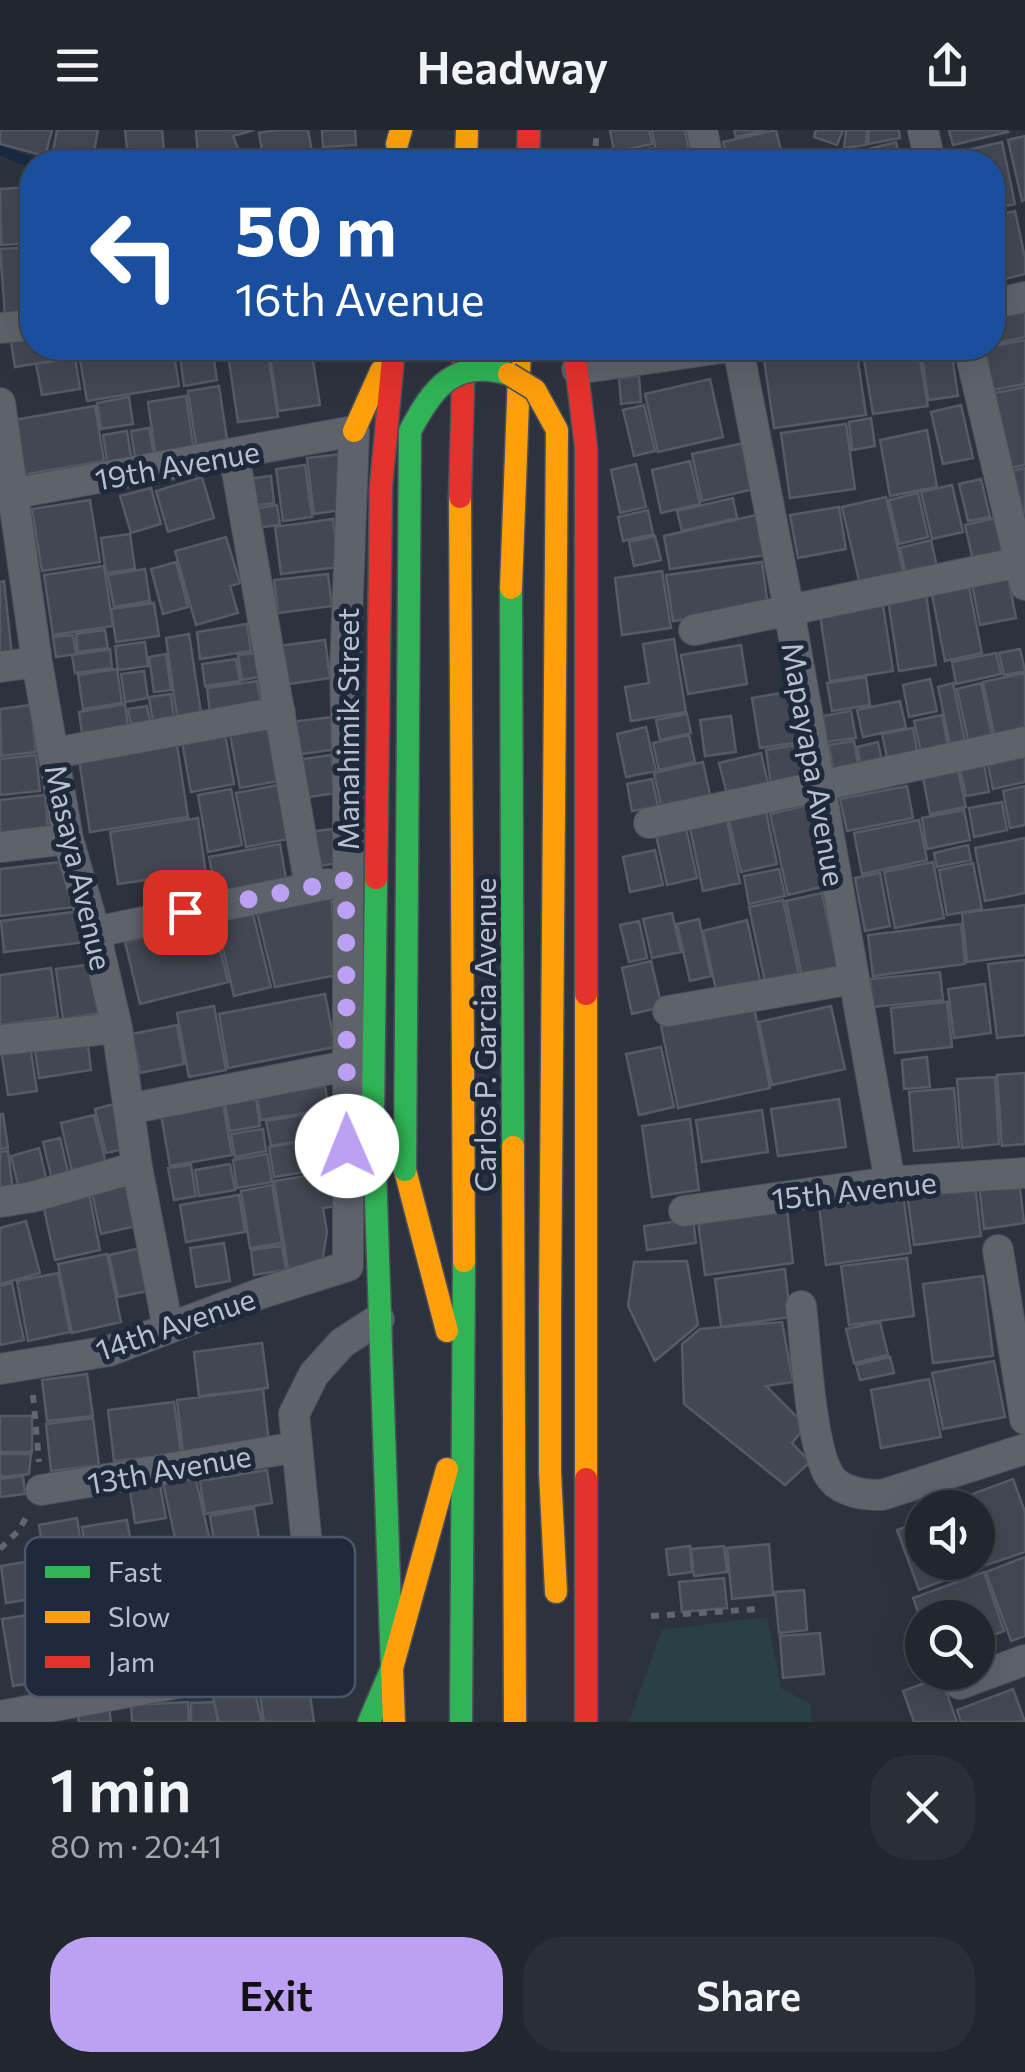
<!DOCTYPE html>
<meta charset="utf-8">
<style>
body{margin:0;font-family:Commissioner,sans-serif;background:#2a2e36;color:#f1f3f6;height:100vh;display:flex;flex-direction:column;font-size:38px;white-space:nowrap}
*{box-sizing:border-box;margin:0}
p{font-size:32px;color:#a2a5aa}
.icon{flex:none;width:55px;height:55px;fill:none;stroke:currentColor;stroke-width:2;stroke-linecap:round;stroke-linejoin:round}
.map{position:relative;height:1592px;overflow:hidden}
.drawer{display:flex;flex-direction:column;background:#22262e;flex:1}
.drawer>*{flex:none}
.banner{position:absolute;left:20px;top:20px;width:985px;height:210px;border-radius:40px;box-shadow:0 10px 40px #0002,0 0 0 2px #3f434a;background:#1a4fa0;color:#fff;overflow:hidden}
.fabs{position:absolute;left:905px;top:1360px;display:grid;gap:20px}
.fabs a{display:grid;place-items:center;width:90px;height:90px;border-radius:50%;background:#22262e;box-shadow:0 10px 40px #0002,0 0 0 2px #3f434a;font-size:50px}
.pin{position:absolute;display:grid;place-items:center;width:85px;height:85px;color:#fff;margin:-42px;border-radius:20px;box-shadow:0 5px 15px #0006}
.me{position:absolute;width:110px;margin:-55px;rotate:359deg;stroke-linejoin:round;filter:drop-shadow(0 0 8px #0008)}
.turn{display:flex;align-items:center;gap:35px;height:210px;padding:0 50px;font-size:45px}
.turn .icon{width:130px;height:130px;stroke-width:2.5}
.turn b{display:block;font-size:70px;line-height:85px}
.round{display:grid;place-items:center;flex:none;width:105px;height:105px;border-radius:40px;background:#2a2e36}
.summary{display:flex;align-items:center;justify-content:space-between;height:170px;padding:0 50px}
h1{font-size:60px;font-weight:600;line-height:75px}
.action{display:flex;gap:20px;margin-top:auto;padding:20px 50px}
.action a{flex:1;height:115px;border-radius:40px;background:#bca0f2;color:#111;font-size:40px;font-weight:600;line-height:115px;text-align:center}
.action a+a{background:#2a2e36;color:#f1f3f6}
header{display:flex;justify-content:space-between;align-items:center;height:130px;padding:0 50px;background:#22262e;font-size:45px;font-weight:600}
.map>svg:first-child{display:block}
.green{fill:#284046}
.lines{fill:none;stroke-linecap:round;stroke-linejoin:round}
.stream{stroke:#182945;stroke-width:10}
.building{fill:#424752;stroke:#555b65;stroke-width:2.5}
.street-casing{stroke:#4b505b;stroke-width:32}
.fast-casing{stroke:#4b505b;stroke-width:25}
.slow-casing{stroke:#4b505b;stroke-width:25}
.jam-casing{stroke:#4b505b;stroke-width:25}
.path{stroke:#60666e;stroke-width:6;stroke-dasharray:8 8;stroke-linecap:butt}
.street{stroke:#5e626b;stroke-width:30}
.fast{stroke:#30b455;stroke-width:22}
.slow{stroke:#ff9f0a;stroke-width:22}
.jam{stroke:#e5322d;stroke-width:22}
.fast-bridge-casing{stroke:#4b505b;stroke-width:25;stroke-linecap:butt}
.slow-bridge-casing{stroke:#4b505b;stroke-width:25;stroke-linecap:butt}
.fast-bridge{stroke:#30b455;stroke-width:22}
.slow-bridge{stroke:#ff9f0a;stroke-width:22}
.route{stroke:#bca0f2;stroke-width:18;stroke-dasharray:0 32.4}
.labels{text-anchor:middle;dominant-baseline:central;stroke-width:10;stroke-linejoin:round;paint-order:stroke}
.street-label{font-size:30px;fill:#b8c0cf;stroke:#1e293b}
.key{fill:#1e293b;stroke:#4c5667;stroke-width:2.5}
.key-label{font-size:28px;fill:#b8c0cf}
</style>
<header><svg class="icon" aria-label="menu" viewBox="0 0 24 24"><path d="M4 6h16M4 12h16M4 18h16"/></svg>Headway<svg class="icon" aria-label="share" viewBox="0 0 24 24"><path d="M12 15V3M7 8l5-5 5 5M5 13v7h14v-7"/></svg></header>
<div class="map">
<svg width="1025" height="1592" viewBox="0 0 1025 1592">
<rect width="100%" height="100%" fill="#2d333e"/>
<path class="green" d="M767,1487l14,71 29,16 2,18h-183l33,-92z"/>
<g class="lines">
<path class="stream" d="M0,20l32,13
M790,32l42,-8"/>
</g>
<path class="building" d="M0,0h52l-7,26 -45,-12z
M57,0h41l-6,32h-41z
M125,0h37l2,22 -36,5z
M196,0h58l-21,6 6,15 -41,7z
M276,0h32l5,27 -49,5 -5,-29z
M322,0h33l1,15 -33,2z
M610,0h39l3,14 -38,8z
M652,0h33l6,32h-33z
M734,0h33l-31,7z
M776,0l7,29 -16,3h-39l-5,-20z
M816,0h27l-6,15 -23,-8z
M846,0h21l-1,15 -22,3z
M869,0h30l1,8 -32,6z
M949,0h58l1,2 -55,13z
M1025,6v64l-3,1 -14,-61z
M896,12l5,20h-45l11,-5 -2,-7z
M1002,12l13,62 -23,5v-47h-44l-2,-7z
M652,18l2,14h-43l-2,-7z
M32,57v56l-31,2 -1,-56z
M1015,81l10,47v16l-33,8v-66z
M32,117v67l-27,2 -5,-67z
M1025,182v25l-33,7v-25z
M32,209v9h31l2,11 -50,8 -4,-25z
M1025,210v44l-32,6 -9,-42z
M68,218h38l-37,7z
M150,218h23l6,38 -92,15 -7,-42z
M179,218h33l5,32 -33,6z
M227,218h40l11,69 -40,5z
M269,218h42l9,57 -42,6z
M843,218h13l10,67 -92,13 -10,-69z
M862,218h56l10,58 -55,8z
M921,218h30l7,48 -30,4z
M75,228l5,31 -38,6 -6,-31z
M639,246l2,26 -20,2 -2,-26z
M710,249l13,58 -65,15 -13,-58z
M219,256l9,60 -31,5 -9,-60z
M1025,257v78l-15,3 -15,-75z
M186,266l8,56 -38,6 -8,-56z
M129,267l4,27 -32,5 -4,-26z
M644,275l11,46 -21,5 -11,-46z
M961,275l12,53 -30,6 -12,-52z
M95,276l9,55 -88,15 -8,-55z
M871,288l4,28 -23,4 -3,-28z
M846,294l9,65 -65,9 -9,-65z
M149,298l6,33 -19,3 -5,-33z
M927,300l10,57 -47,9 -10,-56z
M127,301l5,31 -24,4 -5,-31z
M744,313l10,46 -52,12 -10,-47z
M341,324l7,55 -34,5 -7,-56z
M690,331l10,43 -39,9 -9,-43z
M636,334l10,43 -26,6 -9,-43z
M305,335l7,52 -29,4 -7,-52z
M1025,338v46l-6,1 -9,-44z
M271,346l3,27 -23,3 -4,-27z
M202,347l12,41 -46,14 -12,-41z
M981,349l9,38 -22,4 -9,-37z
M952,355l11,47 -31,7 -11,-47z
M151,358l10,36 -30,9 -11,-37z
M918,363l10,44 -29,7 -10,-44z
M886,367l19,82 -44,10 -19,-82z
M733,368l4,20 -55,13 -5,-20z
M90,370l10,62 -58,9 -10,-62z
M277,375l3,20 -26,3 -2,-19z
M839,377l7,42 -48,9 -8,-43z
M648,380l5,24 -30,7 -5,-24z
M760,384l6,41 -96,14 -6,-33z
M995,388l9,41 -30,6 -9,-40z
M333,389l6,48 -58,7 -6,-47z
M130,404l5,35 -29,4 -5,-35z
M655,406l6,24 -27,6 -5,-24z
M226,407l14,46 -10,3 8,27 -42,12 -21,-74z
M931,410l7,32 -31,7 -7,-31z
M176,432l12,45 -25,7 -12,-45z
M762,432l6,45 -95,14 -7,-46z
M104,436l9,60 -60,9 -9,-60z
M145,439l5,32 -36,6 -6,-32z
M662,441l9,57 -49,7 -7,-57z
M328,444l4,32 -54,7 -4,-33z
M1008,447l8,41 -36,7 -8,-41z
M4,451l8,75 -12,1v-75z
M969,457l13,66 -37,8 -13,-66z
M926,464l10,71 -37,6 -11,-71z
M154,473l5,33 -43,6 -5,-33z
M883,475l10,66 -63,10 -10,-66z
M247,494l4,27 -51,8 -3,-27z
M105,500l3,18 -30,4 -2,-18z
M189,504l12,79 -24,3 -11,-78z
M73,505l3,19 -20,3 -3,-20z
M674,509l12,73 -55,9 -6,-34 24,-4 -6,-39z
M325,510l5,38 -47,7 -5,-39z
M145,512l3,24 -30,4 -3,-24z
M741,515l6,39 -59,10 -7,-39z
M110,519l2,19 -37,5 -3,-18z
M1020,519l5,22 -21,4 -5,-22z
M256,523l3,24 -17,3 -4,-25z
M996,523l5,21 -45,10 -4,-22z
M166,524l5,36 -17,2 -5,-35z
M236,529l4,22 -35,5 -3,-22z
M117,539l5,34 -39,6 -5,-34z
M144,541l4,27 -23,4 -4,-28z
M1025,543v58l-30,7 -12,-56z
M866,547l4,28 -38,6 -5,-28z
M930,549l7,32 -28,6 -6,-32z
M257,551l4,23 -51,8 -3,-24z
M953,553l12,59 -15,3 -12,-58z
M981,553l11,53 -24,4 -11,-51z
M792,561l7,51 -39,6 -8,-50z
M171,564l3,25 -21,3 -4,-25z
M900,571l6,27 -43,9 -6,-27z
M125,574l3,23 -46,6 -3,-21z
M31,575l5,47 -35,4 -1,-47z
M147,576l3,15 -19,3 -3,-15z
M851,581l5,27 -30,4 -3,-26z
M687,584l4,19 -31,7 -4,-20z
M942,585l6,31 -27,6 -7,-31z
M731,586l5,36 -31,4 -5,-36z
M333,587l5,32 -44,6 -4,-33z
M268,597l10,54 -38,7 -10,-54z
M646,597l10,44 -30,6 -9,-43z
M913,598l5,28 -30,6 -6,-28z
M225,604l9,50 -43,8 -9,-50z
M689,605l6,27 -36,8 -6,-27z
M854,611l4,24 -25,4 -4,-24z
M878,612l4,20 -21,4 -4,-19z
M177,615l11,72 -98,15 -11,-73z
M797,615l5,35 -31,5 -5,-35z
M761,623l7,31 -41,10 -8,-31z
M36,625l4,36 -40,4v-36z
M331,625l5,38 -34,5 -5,-38z
M1025,627v25l-32,7 -5,-24z
M703,632l7,33 -49,10 -7,-32z
M984,634l5,28 -23,4 -6,-27z
M958,641l8,36 -36,7 -7,-36z
M652,649l6,27 -26,5 -5,-27z
M278,655l10,54 -42,8 -10,-54z
M907,656l6,32 -66,13 -7,-32z
M1025,656v39l-15,3 -7,-37z
M231,659l11,56 -34,7 -10,-57z
M45,665l4,42 -49,5v-42z
M1002,672l5,28 -33,7 -5,-29z
M808,675l17,81 -37,9 -18,-81z
M964,680l6,30 -43,9 -5,-31z
M766,682l11,52 -36,8 -12,-52z
M198,688l11,77 -60,9 -3,-24 -28,4 -8,-52z
M727,690l13,63 -37,8 -13,-63z
M919,690l8,40 -65,14 -8,-41z
M341,698l5,34 -34,5 -4,-35z
M686,698l11,50 -30,7 -11,-50z
M1025,708v55l-40,8 -10,-53z
M280,714l6,35 -70,13 -7,-35z
M968,715l3,15 -34,7 -3,-14z
M655,720l8,35 -33,7 -7,-35z
M70,731l5,46 -75,9v-47z
M933,732l11,56 -49,10 -11,-56z
M973,733l9,46 -35,6 -8,-45z
M779,739l6,27 -36,8 -5,-28z
M880,743l10,53 -25,5 -10,-53z
M331,763l6,82 -62,12 -19,-78z
M822,763l16,75 -36,8 -16,-75z
M783,770l16,75 -34,7 -16,-75z
M1025,775v50l-58,7 -5,-49z
M252,780l19,77 -37,9 -18,-77z
M82,781l4,31 -82,10 -3,-31z
M672,783l9,39 -29,6 -9,-39z
M699,789l12,57 -21,5 -13,-57z
M213,790l15,62 -88,22 -15,-62z
M747,790l14,65 -44,9 -14,-63z
M639,791l8,37 -18,4 -9,-37z
M961,794l4,40 -92,12 -5,-41z
M1025,830v75l-28,3 -9,-74z
M651,831l11,46 -30,7 -10,-46z
M100,833l7,49 -44,7 -7,-50z
M51,838l7,49 -58,8v-50z
M940,842l3,28 -70,7 -3,-28z
M985,854l6,49 -37,5 -6,-49z
M325,864l10,53 -107,21 -9,-54z
M947,872l5,45 -57,6 -4,-45z
M214,876l12,64 -37,7 -12,-64z
M831,876l14,63 -73,16 -13,-63z
M754,877l16,81 -92,20 -17,-82z
M177,895l7,39 -44,9 -8,-39z
M87,907l4,33 -52,8 -5,-34z
M30,915l7,46 -29,4 -7,-46z
M661,917l13,60 -35,8 -13,-61z
M927,927l3,30 -26,2 -2,-29z
M1025,943v71l-23,2 -5,-71z
M995,947l4,67 -37,4 -5,-69z
M325,956l4,23 -68,11 -4,-23z
M954,958l5,59 -45,4 -5,-59z
M256,969l4,27 -30,5 -5,-27z
M839,969l7,48 -68,9 -7,-47z
M118,973l10,45 -22,5 -11,-44z
M223,974l9,51 -62,11 -9,-51z
M762,980l6,42 -66,10 -6,-42z
M326,981l4,24 -59,11 -5,-25z
M0,984h3l5,34 -8,1z
M94,985l13,53 -34,8 -12,-53z
M690,989l9,71 -47,7 -10,-71z
M263,999l3,22 -31,6 -4,-23z
M326,1007l4,31 -56,9 -5,-30z
M60,1008l9,38 -17,4 -9,-38z
M39,1018l8,34 -28,7 -8,-33z
M8,1021l5,39 -13,1v-39z
M267,1024l5,28 -35,6 -4,-28z
M230,1034l5,26 -36,6 -4,-26z
M191,1035l5,31 -22,4 -6,-32z
M332,1042l5,34 -14,2 4,24 -5,31 -34,6 -14,-88z
M1019,1049l5,44 -40,6 -5,-44z
M130,1051l10,44 -39,9 -10,-45z
M975,1054l6,52 -67,9 -7,-52z
M272,1055l10,58 -32,5 -9,-57z
M89,1064l11,56 -45,10 -12,-56z
M239,1065l6,37 -59,10 -6,-37z
M903,1065l8,58 -85,12 -7,-59z
M787,1079l6,54 -88,12 -7,-54z
M693,1089l3,24 -49,7 -3,-24z
M26,1091l14,52 -40,11v-56z
M224,1113l6,38 -34,6 -6,-39z
M282,1116l4,24 -32,5 -3,-25z
M145,1117l8,43 -35,7 -9,-42z
M107,1124l14,68 -49,11 -14,-69z
M907,1128l7,58 -65,9 -8,-59z
M687,1131l11,64 -43,36 -27,-55 6,-44z
M785,1139l5,48 -69,10 -6,-48z
M58,1143l12,59 -42,9 -11,-60z
M983,1146l10,80 -60,7 -10,-79z
M12,1153l12,57 -24,5v-59z
M782,1192l11,60 -27,4 40,40 -14,17 18,19 -25,23 -101,-81 -2,-60 18,-15z
M880,1192l8,33 -34,8 -8,-34z
M262,1213l6,45 -69,8 -5,-44z
M890,1227l4,16 -34,7 -4,-15z
M994,1231l11,56 -62,12 -11,-56z
M87,1244l6,42 -46,5 -5,-41z
M929,1249l12,58 -60,11 -10,-58z
M263,1259l6,54 -86,11 -6,-54z
M174,1272l7,52 -67,7 -6,-51z
M0,1286h32v36h-32z
M93,1288l6,47 -48,6 -5,-47z
M0,1324h31l-2,20 -29,3z
M267,1340l5,33 -67,11 -5,-33z
M23,1346l2,18 -25,3v-18z
M195,1346l22,95 -33,7 -21,-95z
M1013,1349l12,33v40l-53,18 -3,-8h9v-54h-28l-2,-5z
M160,1355l6,33 -31,5 -5,-32z
M254,1378l6,37 -44,8 -6,-37z
M77,1388l12,74 -38,6 -12,-73z
M127,1390l10,58 -45,8 -10,-59z
M922,1391v41h44l3,9 -50,19 -22,-60z
M769,1414l4,51 -41,4 -5,-51z
M690,1416l2,26 -23,3 -3,-26z
M724,1416l3,26 -33,4 -3,-27z
M1025,1427v79l-14,5 -25,-69z
M37,1430l6,37 -37,6 -5,-37z
M984,1442l20,59 -26,10v-23h-56v5l-9,-25z
M724,1448l3,30 -45,4 -3,-30z
M804,1460l3,40 -28,3 -4,-41z
M46,1482l11,67 -44,7 -11,-67z
M820,1503l4,41 -41,4 -3,-42z
M307,1544l7,48h-50l-6,-40z
M941,1547l16,45h-43l-11,-31z
M252,1550l10,42h-43l-8,-33z
M1013,1559l12,33h-64l-4,-12z
M188,1572l1,20h-57l-1,-17z
M214,1572l4,20h-27v-19z
M109,1577l2,15h-32l-2,-11z"/>
<g class="lines">
<g class="street-casing">
<path id="street" d="M702,0l7,32
M923,0l7,32
M992,174l33,-7
M0,198l32,-3
M738,218l51,262 101,572
M969,218l56,237
M577,239l145,-21
M0,273l37,259 31,177 27,93 22,96 20,139 31,161
M234,324l76,433
M0,366l354,-65 -9,240 3,130v465l-89,28 -150,57 -109,18
M694,500l331,-69
M0,537l37,-5
M54,623l226,-41
M649,693l376,-81
M0,717l68,-8
M95,802l233,-48
M668,881l185,-32
M0,910l117,-12
M129,979l217,-43
M0,1072l32,-5 105,-30
M684,1081l206,-29 135,-9
M998,1120l27,169
M801,1176c5,38 9,144 30,172 12,15 33,17 51,17l143,-46
M41,1360l256,-43
M960,1554l65,-24
M0,1586l318,-59 -24,-243 20,-40 28,-31 37,-24"/>
</g>
<g class="fast-casing">
<path id="fast" d="M511,458l2,559
M369,1592l23,-54 -19,-556 3,-234
M461,1592l3,-461"/>
</g>
<g class="slow-casing">
<path id="slow" d="M397,14l4,-14
M466,32l1,-32
M354,301l27,-60
M460,367l4,764
M511,458l9,-240
M586,864v485
M513,1017l2,575
M405,1040l42,161
M550,1181v161l6,120
M394,1592l-2,-54 55,-199"/>
</g>
<g class="jam-casing">
<path id="jam" d="M528,32l1,-32
M574,218l12,99v547
M460,367l4,-149
M376,748l5,-392 13,-138
M586,1349v243"/>
</g>
<path class="path" d="M594,32l3,-32
M33,1265l6,67
M0,1419l19,-19 8,-14
M651,1486l109,-7"/>
<use href="#street" class="street"/>
<use href="#fast" class="fast"/>
<use href="#slow" class="slow"/>
<use href="#jam" class="jam"/>
<g class="fast-bridge-casing">
<path id="fast-bridge" d="M405,1040l5,-739c23,-44 45,-73 99,-57"/>
</g>
<g class="slow-bridge-casing">
<path id="slow-bridge" d="M509,244l26,16 22,40 -7,881"/>
</g>
<use href="#fast-bridge" class="fast-bridge"/>
<use href="#slow-bridge" class="slow-bridge"/>
</g>
<g class="lines">
<path class="route" d="M185,782l161,-32 1,266"/>
</g>
<g class="labels">
<g class="street-label">
<text transform="translate(177 334) rotate(-10)">19th Avenue</text>
<text transform="translate(346 599) rotate(-90)">Manahimik Street</text>
<text transform="translate(815 634) rotate(80)">Mapayapa Avenue</text>
<text transform="translate(80 737) rotate(77)">Masaya Avenue</text>
<text transform="translate(483 905) rotate(-90)">Carlos P. Garcia Avenue</text>
<text transform="translate(854 1059) rotate(-6)">15th Avenue</text>
<text transform="translate(175 1193) rotate(-19)">14th Avenue</text>
<text transform="translate(169 1338) rotate(-10)">13th Avenue</text>
</g>
</g>
<rect x="25" y="1407" width="330" height="160" rx="15" class="key"/>
<rect x="45" y="1436" width="45" height="12" fill="#30b455"/>
<rect x="45" y="1481" width="45" height="12" fill="#ff9f0a"/>
<rect x="45" y="1526" width="45" height="12" fill="#e5322d"/>
<g class="key-label">
<text x="108" y="1452">Fast</text>
<text x="108" y="1497">Slow</text>
<text x="108" y="1542">Jam</text>
</g>
</svg>
<div class="fabs">
<a><svg class="icon" aria-label="sound" viewBox="0 0 24 24"><path d="M4 9h4l5-4v14l-5-4H4zM17 9q2 3 0 6"/></svg></a>
<a><svg class="icon" aria-label="search" viewBox="0 0 24 24"><circle cx="10" cy="10" r="6"/><path d="M15 15l6 6"/></svg></a>
</div>
<div class="pin" style="left:185px;top:782px;background:#d93025"><svg class="icon" aria-label="arrive" viewBox="0 0 24 24"><path d="M6 21V4h12l-3 4 3 4H6"/></svg></div>
<svg class="me" style="left:347px;top:1016px" viewBox="-20 -20 40 40"><circle r="19" fill="#fff"/><path d="M0-13L10 11 0 6-10 11z" fill="#bca0f2"/></svg>
<div class="banner">
<div class="turn"><svg class="icon" aria-label="left" viewBox="0 0 24 24"><path d="M17 20v-9H6M10 6l-5 5 5 5"/></svg><div><b>50 m</b>16th Avenue</div></div>
</div>
</div>
<section class="drawer">
<div class="summary"><div><h1>1 min</h1><p>80 m · 20:41</p></div><a class="round"><svg class="icon" aria-label="close" viewBox="0 0 24 24"><path d="M6 6l12 12M18 6L6 18"/></svg></a></div>
<div class="action"><a>Exit</a><a>Share</a></div>
</section>
